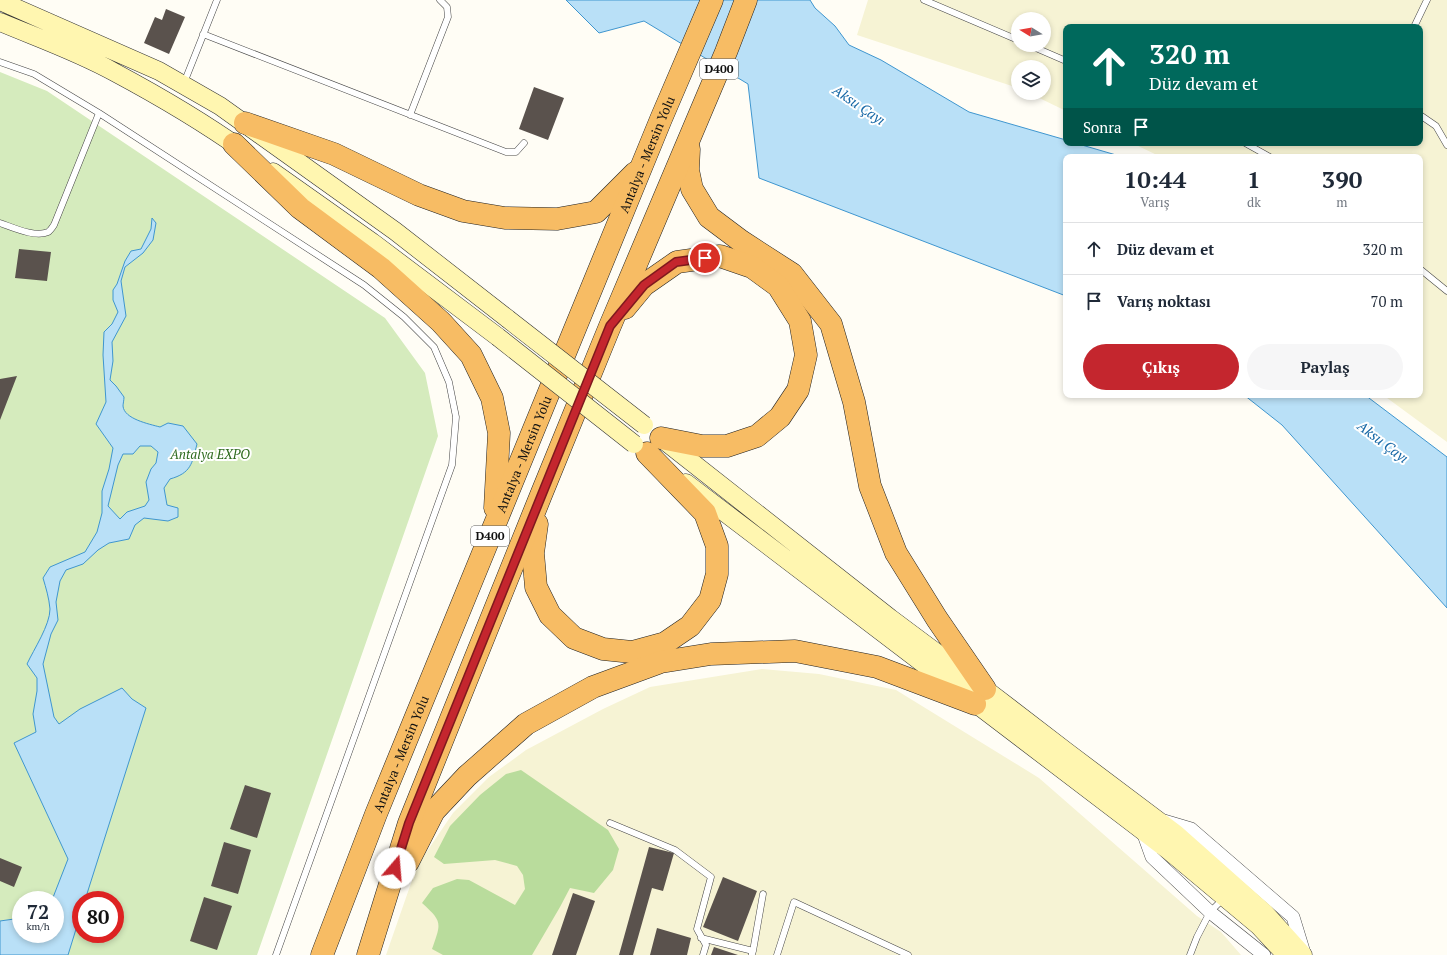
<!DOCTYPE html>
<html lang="tr">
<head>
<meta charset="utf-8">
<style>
	body { margin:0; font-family:"PT Serif",serif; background:#f6f6f7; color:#1f2937; height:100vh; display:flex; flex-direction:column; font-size:15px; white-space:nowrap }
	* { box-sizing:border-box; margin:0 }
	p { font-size:13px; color:#747a83 }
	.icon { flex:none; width:22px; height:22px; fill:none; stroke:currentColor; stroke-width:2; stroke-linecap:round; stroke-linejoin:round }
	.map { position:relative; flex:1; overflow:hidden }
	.side { position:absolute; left:1063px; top:154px; width:360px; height:244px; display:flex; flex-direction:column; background:#fff; border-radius:8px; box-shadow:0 2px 6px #0003 }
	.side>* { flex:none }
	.hud { position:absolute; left:1063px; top:24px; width:360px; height:122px; border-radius:8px; box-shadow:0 2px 6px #0003; background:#00695c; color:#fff; overflow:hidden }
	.needle { width:26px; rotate:281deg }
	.controls { position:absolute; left:1011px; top:12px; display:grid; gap:8px }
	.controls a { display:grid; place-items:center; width:40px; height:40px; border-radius:50%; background:#fff; box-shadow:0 2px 6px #0003; font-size:20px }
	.speed { position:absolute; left:12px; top:891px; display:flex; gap:8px; font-size:20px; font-weight:700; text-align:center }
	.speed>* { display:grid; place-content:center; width:52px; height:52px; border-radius:50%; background:#fff; box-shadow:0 2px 6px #0003; line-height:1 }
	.speed small { font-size:10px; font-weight:400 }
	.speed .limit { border:6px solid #d22; background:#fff; color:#111 }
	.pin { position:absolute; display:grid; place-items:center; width:34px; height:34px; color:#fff; margin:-17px; border:2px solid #fff; border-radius:50%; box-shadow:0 1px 4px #0007 }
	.me { position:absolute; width:44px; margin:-22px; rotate:18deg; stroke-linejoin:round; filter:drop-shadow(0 0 3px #0008) }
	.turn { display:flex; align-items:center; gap:14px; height:84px; padding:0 20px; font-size:18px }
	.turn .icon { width:52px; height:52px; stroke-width:2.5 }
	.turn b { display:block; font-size:28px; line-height:34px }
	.then { display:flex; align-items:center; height:38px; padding:0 20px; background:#0003; gap:8px; font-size:15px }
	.eta { display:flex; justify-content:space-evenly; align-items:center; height:68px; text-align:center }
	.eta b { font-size:24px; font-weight:600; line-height:28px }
	.primary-button { display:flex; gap:8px; margin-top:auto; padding:8px 20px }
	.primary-button a { flex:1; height:46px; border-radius:24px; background:#c4262e; color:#fff; font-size:16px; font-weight:600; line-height:46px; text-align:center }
	.primary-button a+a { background:#f6f6f7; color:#1f2937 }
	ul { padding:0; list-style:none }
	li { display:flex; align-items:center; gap:12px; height:52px; padding:0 20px; border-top:1px solid #e0e1e3 }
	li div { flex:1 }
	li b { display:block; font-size:15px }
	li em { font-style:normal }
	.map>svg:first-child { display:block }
</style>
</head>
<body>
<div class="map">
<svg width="1447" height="955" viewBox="0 0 1447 955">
	<rect width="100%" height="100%" fill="#fffdf5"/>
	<!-- farmland -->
	<path fill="#f6f3d4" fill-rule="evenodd" d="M868 0H1447V442L1383 395H1420V157H1161L1132 143H1420V27H1066V111L1029 93H1044V67H1018V88L857 35ZM1018 19H1044V45H1018Z
		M762 669 819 674 896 690 1039 778 1197 916 1221 932 1241 955H386L417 866 453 813 489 777 526 750 603 709 650 687Z"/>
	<!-- green -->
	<path fill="#d5ebbd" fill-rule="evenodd" d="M0 72 47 91 385 318 425 373 438 436 257 955H0ZM21 900H55V934H21ZM81 900H115V934H81Z"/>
	<!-- forest -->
	<path fill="#b9dc9c" d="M521 770 608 830 619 849 613 870 594 893 570 888 560 907 532 955H443L432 949C441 923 443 922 422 903L433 888 457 879 469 880 515 905 525 889 523 875 517 866 495 860 444 864 434 857 450 826 480 795 506 774Z"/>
	<!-- water -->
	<path fill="#b9e0f7" stroke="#3f96cf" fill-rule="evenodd" d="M566 0H810L815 8 835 26 849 45 881 60 969 112 1066 140V143H1075L1123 157H1066V296L759 178 748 84 644 21 599 33Z
		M152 218 156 223 153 240 143 253 125 267 121 281 126 316 112 342 113 361 110 380 116 386 124 397C124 400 123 404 123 406 124 419 149 424 160 427L168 423 183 426 197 444C192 464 191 473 170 479L164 488 167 505 178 508V517L168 521 144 518 135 525 129 539 109 543 98 550 83 564 66 570 60 581 56 602 58 620 51 634 43 664 54 717 59 724 80 709 122 688 132 699 146 708 85 900H81V913L68 955H0V921L21 918V934H55V900H52L68 859 14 743 36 732 33 714 37 691V678L27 664C34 649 50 625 50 609 49 598 46 588 43 578L50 567 85 552 97 532 102 513V491L109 469 113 448 96 424 106 402 103 355 104 332 112 324 118 312 113 300V290L117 284 125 261 131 251 141 249 151 229ZM140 446H151L158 452 156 463 151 469 146 482 149 500 145 506 127 512 120 519 108 506 118 465 123 454H133Z
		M1244 395H1365L1447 457V608L1282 425Z"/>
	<!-- building -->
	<path fill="#5a524d" d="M166 9 185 17 169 54 144 43 155 17 162 20Z
		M534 87 564 98 548 140 519 129Z
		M19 249 51 252 47 281 15 278Z
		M17 376 0 420V379Z
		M245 785 271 793 257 838 230 829Z
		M224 842 251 850 238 894 211 886Z
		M649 847 674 853 663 891 652 888 633 955H619Z
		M0 858 22 867 14 887 0 881Z
		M723 877 757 891 738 941 703 927Z
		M573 893 595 901 576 955H552Z
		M204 897 232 906 217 950 190 941Z
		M657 928 691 938 687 955H650Z
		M714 947 738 955H711Z"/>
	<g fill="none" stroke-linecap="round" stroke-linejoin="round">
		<defs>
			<path id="service" d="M924 0 1018 40
				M1414 27 1427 0
				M203 34 506 152H516L524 143
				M1029 45 1066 61
				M0 62 34 74 99 113 364 285 404 317 434 347 449 382 456 417 452 465 276 955
				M184 83 217 0
				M410 115 448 17 447 7 440 0
				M1420 115 1436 126 1447 145
				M1245 143 1270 157
				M0 223C12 227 35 238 48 232 50 231 52 228 54 225L99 113
				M1420 269 1447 291
				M610 823 675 850 711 877 697 929 706 945 703 955
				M701 938 753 951 752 954
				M753 951 763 894
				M777 955 794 902 908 955
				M1190 955 1197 937 1210 912 1223 899"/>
			<path id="minor" d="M1164 821 1191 829 1293 917 1304 953
				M1143 832 1152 857 1210 912 1264 955"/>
			<path id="secondary" d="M0 1 159 71 220 106 395 231 508 319
				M0 22C38 38 78 52 114 72 159 96 203 122 244 151
				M273 172 372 242 498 337
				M661 438 890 618 985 689 1067 752 1176 834 1265 913 1303 955
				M686 483 1168 850 1259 926 1286 955"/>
			<g id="trunk">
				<path d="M245 123 334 154 419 195 463 211 505 218 557 219 596 212 635 173"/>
				<path d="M234 144 300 208 381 268 441 322 471 355 492 398 499 433 495 508"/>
				<path d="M689 149 688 170 692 189 709 217 741 241 792 274 831 324 854 402 870 486 896 553 937 619 985 689"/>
				<path d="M625 308 644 285 677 262 720 256 752 267 778 286 800 321 806 355 798 390 780 417 757 436 727 446H702L661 438"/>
				<path d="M537 524 533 553 536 587 550 615 574 638 603 649 632 652 665 643 690 626 710 600 717 574V546L705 513 647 453"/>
				<path d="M408 862 434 811 467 776 526 724 593 687 661 662 711 654 795 651 877 667 975 704"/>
				<path id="s1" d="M322 955 376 814 661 119 712 0"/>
				<path d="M368 955 409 823 541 495 610 326 726 52 746 0"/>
			</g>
		</defs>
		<!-- service casing -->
		<use href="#service" stroke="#444" stroke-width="7"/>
		<!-- minor casing -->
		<use href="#minor" stroke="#444" stroke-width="14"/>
		<!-- secondary casing -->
		<use href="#secondary" stroke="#333" stroke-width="19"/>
		<!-- trunk casing -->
		<use href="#trunk" stroke="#222" stroke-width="23"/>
		<!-- service -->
		<use href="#service" stroke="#fff" stroke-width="6"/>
		<!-- minor -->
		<use href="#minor" stroke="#fff" stroke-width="13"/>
		<!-- secondary -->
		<use href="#secondary" stroke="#fff6b0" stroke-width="18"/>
		<!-- trunk -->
		<use href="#trunk" stroke="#f7bc64" stroke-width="22"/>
		<defs>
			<path id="secondary-bridge" d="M508 319 644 425
				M498 337 634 444"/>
		</defs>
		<!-- secondary-bridge casing -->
		<use href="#secondary-bridge" stroke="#333" stroke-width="19" stroke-linecap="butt"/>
		<!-- secondary-bridge -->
		<use href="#secondary-bridge" stroke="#fff6b0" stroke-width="18"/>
	</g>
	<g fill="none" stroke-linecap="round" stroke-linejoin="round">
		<defs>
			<path id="route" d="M395 868 409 823 610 326 644 285 676 262 705 258"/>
		</defs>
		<!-- route casing -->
		<use href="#route" stroke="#7f191e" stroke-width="10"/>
		<!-- route -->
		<use href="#route" stroke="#c4262e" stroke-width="7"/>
	</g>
	<g text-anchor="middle" stroke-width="4" stroke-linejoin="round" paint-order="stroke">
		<!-- shield labels -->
		<g fill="#fff" stroke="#585858" stroke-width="1">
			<rect x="700" y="59" width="38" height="20" rx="3"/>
			<rect x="471" y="526" width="38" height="20" rx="3"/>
		</g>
		<g font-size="12" font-weight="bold" fill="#111">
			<text x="719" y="73">D400</text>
			<text x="490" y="540">D400</text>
		</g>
		<!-- street labels -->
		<g font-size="13" fill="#111" stroke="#fff">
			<text dy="5" stroke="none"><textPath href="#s1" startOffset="864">Antalya - Mersin Yolu</textPath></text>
			<text dy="5" stroke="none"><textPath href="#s1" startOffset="540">Antalya - Mersin Yolu</textPath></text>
			<text dy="5" stroke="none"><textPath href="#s1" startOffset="216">Antalya - Mersin Yolu</textPath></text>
		</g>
		<!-- park labels -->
		<g font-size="13" font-style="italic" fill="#2f6b1f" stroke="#fff">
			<text x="210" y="459">Antalya EXPO</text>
		</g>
		<!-- water labels -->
		<g font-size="14" font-style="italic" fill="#1768a6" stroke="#fff">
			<text transform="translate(859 105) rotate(34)" y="5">Aksu Çayı</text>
			<text transform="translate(1383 442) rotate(37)" y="5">Aksu Çayı</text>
		</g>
	</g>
</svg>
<div class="controls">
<a><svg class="needle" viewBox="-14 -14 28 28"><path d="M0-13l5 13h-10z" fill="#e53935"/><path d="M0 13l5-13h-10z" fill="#747a83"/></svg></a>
<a><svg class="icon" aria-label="layers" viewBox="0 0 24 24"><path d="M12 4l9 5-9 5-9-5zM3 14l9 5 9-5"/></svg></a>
</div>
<div class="speed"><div>72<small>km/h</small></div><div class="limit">80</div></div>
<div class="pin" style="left:705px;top:258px;background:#d93025"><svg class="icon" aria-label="arrive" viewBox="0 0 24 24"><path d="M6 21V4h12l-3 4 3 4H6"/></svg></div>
<svg class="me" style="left:395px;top:868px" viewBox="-20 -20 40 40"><circle r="19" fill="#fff"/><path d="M0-13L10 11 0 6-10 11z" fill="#c4262e"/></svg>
<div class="hud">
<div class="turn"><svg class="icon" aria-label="ahead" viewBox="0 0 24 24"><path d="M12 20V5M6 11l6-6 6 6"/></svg><div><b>320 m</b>Düz devam et</div></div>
<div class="then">Sonra<svg class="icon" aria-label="arrive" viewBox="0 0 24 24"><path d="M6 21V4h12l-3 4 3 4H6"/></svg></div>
</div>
<section class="side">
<div class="eta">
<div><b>10:44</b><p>Varış</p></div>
<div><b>1</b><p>dk</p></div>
<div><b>390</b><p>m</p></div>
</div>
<ul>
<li><svg class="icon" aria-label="ahead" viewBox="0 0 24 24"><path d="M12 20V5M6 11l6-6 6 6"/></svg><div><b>Düz devam et</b></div><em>320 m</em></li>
<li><svg class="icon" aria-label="arrive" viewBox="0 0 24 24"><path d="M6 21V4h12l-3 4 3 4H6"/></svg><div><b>Varış noktası</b></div><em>70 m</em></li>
</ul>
<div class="primary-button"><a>Çıkış</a><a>Paylaş</a></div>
</section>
</div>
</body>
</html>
